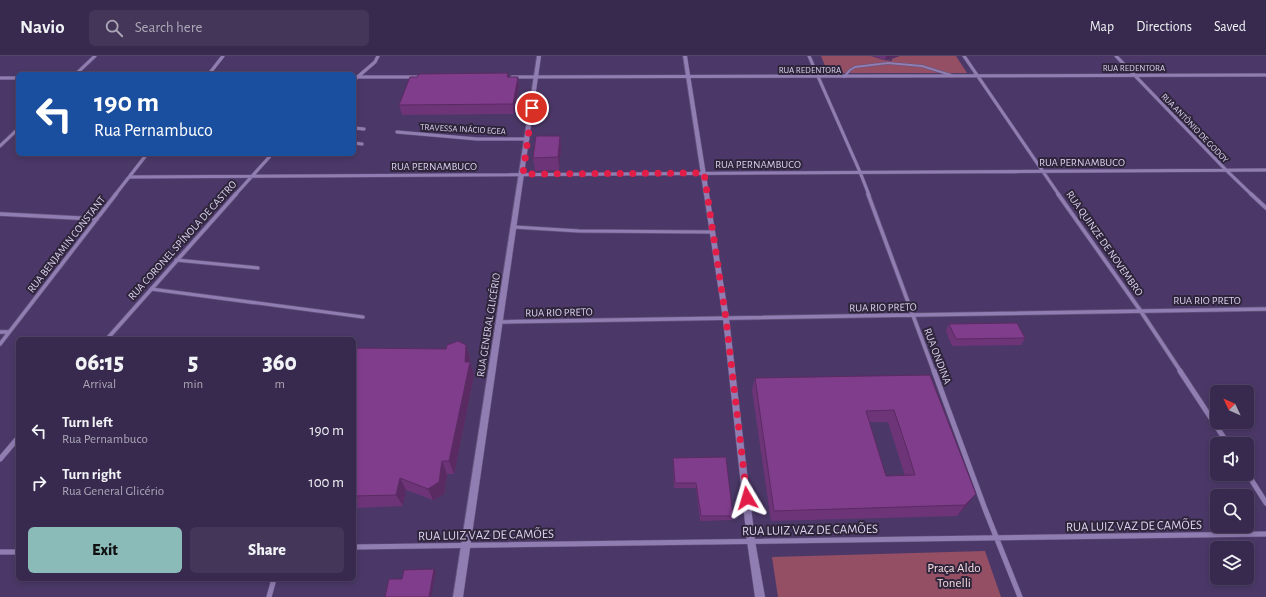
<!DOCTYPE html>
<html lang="en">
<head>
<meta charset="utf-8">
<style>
	body { margin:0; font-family:"Alegreya Sans",sans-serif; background:#433658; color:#f1f3f6; height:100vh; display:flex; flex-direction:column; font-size:15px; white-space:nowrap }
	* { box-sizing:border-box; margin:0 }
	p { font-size:13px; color:#aba7b6 }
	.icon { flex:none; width:22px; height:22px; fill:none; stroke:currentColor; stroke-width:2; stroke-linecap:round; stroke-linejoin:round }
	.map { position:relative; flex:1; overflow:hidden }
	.side { position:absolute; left:16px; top:281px; width:340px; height:244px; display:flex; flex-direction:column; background:#382a4e; border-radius:6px; box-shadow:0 2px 6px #0003,0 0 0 1px #524666 }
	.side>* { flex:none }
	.top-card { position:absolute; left:16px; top:16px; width:340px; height:84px; border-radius:6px; box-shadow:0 2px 6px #0003,0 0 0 1px #524666; background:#1a4fa0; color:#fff; overflow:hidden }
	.needle { width:26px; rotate:314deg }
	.buttons { position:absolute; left:1210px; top:329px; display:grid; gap:8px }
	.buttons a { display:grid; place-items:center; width:44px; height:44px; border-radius:6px; background:#382a4e; box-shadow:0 2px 6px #0003,0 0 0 1px #524666; font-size:20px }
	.pin { position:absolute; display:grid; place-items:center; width:34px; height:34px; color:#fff; margin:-17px; border:2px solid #fff; border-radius:50%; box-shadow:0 1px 4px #0007 }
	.me { position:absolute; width:44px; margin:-22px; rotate:353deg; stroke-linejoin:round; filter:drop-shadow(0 0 3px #0008) }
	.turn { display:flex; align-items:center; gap:14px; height:84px; padding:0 12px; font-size:18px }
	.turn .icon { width:52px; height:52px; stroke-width:2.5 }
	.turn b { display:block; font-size:28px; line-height:34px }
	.eta { display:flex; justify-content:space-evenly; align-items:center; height:68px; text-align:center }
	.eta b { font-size:24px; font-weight:800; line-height:28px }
	.button { display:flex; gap:8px; margin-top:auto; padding:8px 12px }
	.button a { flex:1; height:46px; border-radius:6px; background:#8bbbb9; color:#111; font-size:16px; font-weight:800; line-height:46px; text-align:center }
	.button a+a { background:#433658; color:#f1f3f6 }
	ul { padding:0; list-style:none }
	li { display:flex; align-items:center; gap:12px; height:52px; padding:0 12px }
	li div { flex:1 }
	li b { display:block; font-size:15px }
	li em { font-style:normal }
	header { display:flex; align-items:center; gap:24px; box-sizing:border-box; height:56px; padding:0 20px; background:#382a4e; border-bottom:1px solid #524666 }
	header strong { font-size:19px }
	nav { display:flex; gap:22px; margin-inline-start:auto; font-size:14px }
	.search { width:280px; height:36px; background:#433658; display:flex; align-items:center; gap:10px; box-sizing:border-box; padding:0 14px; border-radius:6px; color:#aba7b6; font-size:15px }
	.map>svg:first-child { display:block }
</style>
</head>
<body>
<header>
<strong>Navio</strong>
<div class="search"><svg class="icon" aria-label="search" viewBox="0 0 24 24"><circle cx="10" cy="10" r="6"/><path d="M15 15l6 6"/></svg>Search here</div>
<nav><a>Map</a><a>Directions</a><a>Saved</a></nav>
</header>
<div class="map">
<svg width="1266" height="541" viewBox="0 0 1266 541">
	<rect width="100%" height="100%" fill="#4b3868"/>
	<!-- green -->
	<path fill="#944f64" d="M821 0H871L883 4 892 5V3L900 0H956L967 17H828Z
		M985 495 1001 541H778L772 501Z"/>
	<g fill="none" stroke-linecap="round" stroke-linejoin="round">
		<defs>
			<path id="service-far1" d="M844 21 850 14 855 11 888 7 922 10 954 20"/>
			<path id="service" d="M514 171 579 175 712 176
				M176 204 258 212
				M151 233 363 261"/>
			<path id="minor-far2" d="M809 0 860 116 869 139
				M964 0 1059 139
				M1116 0 1226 114 1252 139
				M76 18 95 0
				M209 18 223 0
				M354 21H422
				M512 21 1266 19
				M0 22H18
				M354 24 375 6 378 0
				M354 72 364 73
				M397 76 477 83H528
				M354 87 362 88
				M0 90 18 73
				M129 121 1266 114
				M115 139 147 98
				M235 139 272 98"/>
			<path id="minor-far1" d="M868 138 934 316
				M1058 138 1140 254 1181 316
				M1251 138 1266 152
				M0 158 97 163
				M499 266 1266 253
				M0 276H9
				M107 283 236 138
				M0 288 116 138"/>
			<path id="minor" d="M934 315 985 453 1020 541
				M1180 315 1228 388
				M0 403 18 382
				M1247 417 1266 447
				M354 491 1266 478
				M0 496H18
				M269 541 274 523"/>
			<path id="tertiary" d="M537 0H541L463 541H453Z
				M683 0H687L729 263 755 485 765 541H755L747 485 723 263Z"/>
		</defs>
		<!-- service-far1 casing -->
		<use href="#service-far1" stroke="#64537c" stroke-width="3"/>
		<!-- service casing -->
		<use href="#service" stroke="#64537c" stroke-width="4.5"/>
		<!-- minor-far2 casing -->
		<use href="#minor-far2" stroke="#64537c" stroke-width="4"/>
		<!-- minor-far1 casing -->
		<use href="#minor-far1" stroke="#64537c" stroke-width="5"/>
		<!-- minor casing -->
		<use href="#minor" stroke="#64537c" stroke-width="6"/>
		<!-- tertiary casing -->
		<use href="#tertiary" stroke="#64537c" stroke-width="1"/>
		<!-- service-far1 -->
		<use href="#service-far1" stroke="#907db2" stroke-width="2"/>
		<!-- service -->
		<use href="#service" stroke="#907db2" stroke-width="3"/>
		<!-- minor-far2 -->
		<use href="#minor-far2" stroke="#907db2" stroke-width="3"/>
		<!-- minor-far1 -->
		<use href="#minor-far1" stroke="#907db2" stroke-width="3.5"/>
		<!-- minor -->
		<use href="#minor" stroke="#907db2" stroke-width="5"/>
		<!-- tertiary -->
		<use href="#tertiary" fill="#907db2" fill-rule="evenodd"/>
	</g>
	<!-- wall -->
	<path fill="#6e3478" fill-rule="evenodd" d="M873 0H898L885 4Z
		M508 17V21H518L519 31 514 58 402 59 399 49Z
		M560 80 561 93 559 114 535 115 533 102Z
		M949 268 1025 282 1021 289 952 290 946 275Z
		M466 289 470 302 469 306H470L474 319 454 418H447L444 438 433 444 406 434 403 450 354 452V292L446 293Z
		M930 319 968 448 957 460 771 465 752 334 755 322ZM869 366H888L905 420H886Z
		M673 402 733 460 732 464 700 465 696 432H674L673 407Z"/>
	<!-- shaded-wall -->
	<path fill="#5a2b62" d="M886 0H898L885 4Z
		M518 21 519 31 514 58 513 48Z
		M560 80 561 93 559 114 558 101Z
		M466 289 470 302 469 311 470 306 474 319 454 418 449 405 465 306Z
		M442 405 447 418 444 438 433 444 428 433Z
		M400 422 406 434 403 450 396 439Z
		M976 438 968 448 957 460 965 449Z
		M434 513 436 516 431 541H429Z"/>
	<!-- building -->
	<path fill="#803d8c" stroke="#5a2b62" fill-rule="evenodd" d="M508 17 507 21H518L513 48 399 49 410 21H417L419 18Z
		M536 80H560L558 101 533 102Z
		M1017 267 1025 282 956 283 949 268Z
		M458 285 466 289 465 306H470L449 405H442L439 426 428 433 400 422 396 439 354 440V292L446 293 447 289Z
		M930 319 976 438 965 449 774 455 755 322ZM894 354 906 390 915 419 886 420 866 355Z
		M726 401 733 460H701L696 427H675L673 402Z
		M434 513 429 541H385L389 523H402L404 514Z"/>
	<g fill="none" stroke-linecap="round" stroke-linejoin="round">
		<!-- route -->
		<path stroke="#e11d48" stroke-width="7" stroke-dasharray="0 12.6" d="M532 52 523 118 704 117 726 263 747 442"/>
	</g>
	<g text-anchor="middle" stroke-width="4" stroke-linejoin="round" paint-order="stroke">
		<!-- far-street labels -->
		<g font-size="9" fill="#dad0ed" stroke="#2e253b">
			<text x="1134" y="15">RUA REDENTORA</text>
			<text x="810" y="17">RUA REDENTORA</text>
			<text transform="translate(1195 72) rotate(46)" y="3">RUA ANTÔNIO DE GODOY</text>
			<text transform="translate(463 73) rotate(3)" y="3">TRAVESSA INÁCIO EGEA</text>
		</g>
		<!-- street labels -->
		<g font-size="11" fill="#dad0ed" stroke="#2e253b">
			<text x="1082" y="110">RUA PERNAMBUCO</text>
			<text x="758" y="112">RUA PERNAMBUCO</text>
			<text x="434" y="114">RUA PERNAMBUCO</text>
			<text transform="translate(182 184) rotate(-48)" y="4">RUA CORONEL SPÍNOLA DE CASTRO</text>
			<text transform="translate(1105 187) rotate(55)" y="4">RUA QUINZE DE NOVEMBRO</text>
			<text transform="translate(66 188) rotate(-52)" y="4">RUA BENJAMIN CONSTANT</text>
			<text x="1207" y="248">RUA RIO PRETO</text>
			<text transform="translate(883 251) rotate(-1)" y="4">RUA RIO PRETO</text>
			<text transform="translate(559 256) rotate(-1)" y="4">RUA RIO PRETO</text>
			<text transform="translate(488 269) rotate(-81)" y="4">RUA GENERAL GLICÉRIO</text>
			<text transform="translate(938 300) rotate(69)" y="4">RUA ONDINA</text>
		</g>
		<!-- near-street labels -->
		<g font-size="13" fill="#dad0ed" stroke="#2e253b">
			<text transform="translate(1134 469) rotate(-1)" y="5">RUA LUIZ VAZ DE CAMÕES</text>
			<text transform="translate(810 473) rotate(-1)" y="5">RUA LUIZ VAZ DE CAMÕES</text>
			<text transform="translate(486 478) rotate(-1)" y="5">RUA LUIZ VAZ DE CAMÕES</text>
		</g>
		<!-- near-park labels -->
		<g font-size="13" fill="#f7d9e0" stroke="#2e253b">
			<text x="954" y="516">Praça Aldo<tspan x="954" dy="15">Tonelli</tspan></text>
		</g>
	</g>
</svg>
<div class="buttons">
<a><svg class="needle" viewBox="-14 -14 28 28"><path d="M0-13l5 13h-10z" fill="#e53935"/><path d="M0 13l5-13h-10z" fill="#aba7b6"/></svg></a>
<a><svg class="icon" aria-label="sound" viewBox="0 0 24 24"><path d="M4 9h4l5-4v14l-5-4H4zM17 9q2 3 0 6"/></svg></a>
<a><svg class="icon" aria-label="search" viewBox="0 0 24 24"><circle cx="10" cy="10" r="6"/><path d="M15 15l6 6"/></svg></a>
<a><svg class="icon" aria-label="layers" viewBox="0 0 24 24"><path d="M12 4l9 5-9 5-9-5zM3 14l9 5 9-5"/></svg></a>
</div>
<div class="pin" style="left:532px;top:52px;background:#d93025"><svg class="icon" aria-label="arrive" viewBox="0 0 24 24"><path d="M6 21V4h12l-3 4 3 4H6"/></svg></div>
<svg class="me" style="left:747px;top:442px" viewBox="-20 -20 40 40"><path d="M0-17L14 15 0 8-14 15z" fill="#e11d48" stroke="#fff" stroke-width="4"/></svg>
<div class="top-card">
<div class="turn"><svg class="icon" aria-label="left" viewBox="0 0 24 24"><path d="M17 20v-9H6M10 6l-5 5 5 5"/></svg><div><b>190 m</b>Rua Pernambuco</div></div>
</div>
<section class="side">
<div class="eta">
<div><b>06:15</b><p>Arrival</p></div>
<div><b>5</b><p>min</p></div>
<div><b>360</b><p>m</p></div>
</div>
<ul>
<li><svg class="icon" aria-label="left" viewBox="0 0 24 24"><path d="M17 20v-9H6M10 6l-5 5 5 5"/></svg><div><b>Turn left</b><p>Rua Pernambuco</p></div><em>190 m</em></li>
<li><svg class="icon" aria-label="right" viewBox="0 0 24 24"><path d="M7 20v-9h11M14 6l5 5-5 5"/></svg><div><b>Turn right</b><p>Rua General Glicério</p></div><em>100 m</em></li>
</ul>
<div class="button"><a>Exit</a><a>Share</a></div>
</section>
</div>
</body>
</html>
